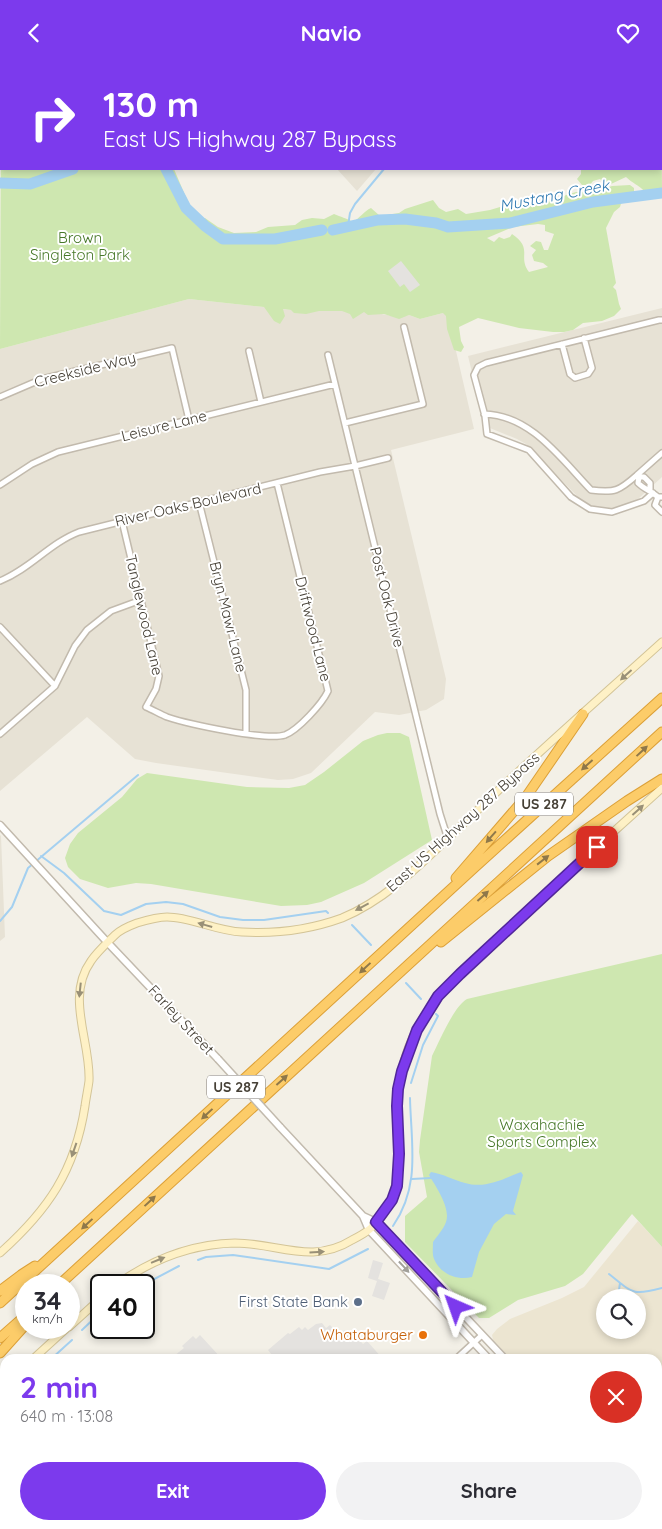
<!DOCTYPE html>
<html lang="en">
<head>
<meta charset="utf-8">
<style>
	body { margin:0; font-family:Quicksand,sans-serif; background:#f2f2f3; color:#2b2b33; height:100vh; display:flex; flex-direction:column; font-size:19px; white-space:nowrap }
	* { box-sizing:border-box; margin:0 }
	p { font-size:16px; color:#7c7c81 }
	.icon { flex:none; width:28px; height:28px; fill:none; stroke:currentColor; stroke-width:2; stroke-linecap:round; stroke-linejoin:round }
	.map { position:relative; flex:1; overflow:hidden }
	.side { position:absolute; left:0px; top:1289px; width:662px; height:176px; display:flex; flex-direction:column; background:#fff; border-radius:15px 15px 0 0; box-shadow:0 2px 8px #0003 }
	.side>* { flex:none }
	.banner { position:absolute; left:0px; top:0px; width:662px; height:105px; box-shadow:0 2px 8px #0003; background:#7c3aed; color:#fff; overflow:hidden }
	.buttons { position:absolute; left:596px; top:1224px; display:grid; gap:10px }
	.buttons a { display:grid; place-items:center; width:50px; height:50px; border-radius:50%; background:#fff; box-shadow:0 2px 8px #0003; font-size:25px }
	.speed { position:absolute; left:15px; top:1209px; display:flex; gap:10px; font-size:25px; font-weight:700; text-align:center }
	.speed>* { display:grid; place-content:center; width:65px; height:65px; border-radius:50%; background:#fff; box-shadow:0 2px 8px #0003; line-height:1 }
	.speed small { font-size:12px; font-weight:400 }
	.speed .limit { border:2px solid #111; border-radius:8px; background:#fff; color:#111 }
	.pin { position:absolute; display:grid; place-items:center; width:42px; height:42px; color:#fff; margin:-21px; border-radius:10px; box-shadow:0 2px 8px #0006 }
	.me { position:absolute; width:55px; margin:-28px; rotate:317deg; stroke-linejoin:round; filter:drop-shadow(0 0 4px #0008) }
	.turn { display:flex; align-items:center; gap:18px; height:105px; padding:0 20px; font-size:22px }
	.turn .icon { width:65px; height:65px; stroke-width:2.5 }
	.turn b { display:block; font-size:35px; line-height:42px }
	.round { display:grid; place-items:center; flex:none; width:52px; height:52px; border-radius:26px; background:#f2f2f3 }
	.headline { display:flex; align-items:center; justify-content:space-between; height:85px; padding:0 20px }
	h1 { font-size:30px; font-weight:800; line-height:38px; color:#7c3aed }
	.button { display:flex; gap:10px; margin-top:auto; padding:10px 20px }
	.button a { flex:1; height:58px; border-radius:30px; background:#7c3aed; color:#fff; font-size:20px; font-weight:800; line-height:58px; text-align:center }
	.button a+a { background:#f2f2f3; color:#2b2b33 }
	header { display:flex; justify-content:space-between; align-items:center; height:65px; padding:0 20px; background:#7c3aed; color:#fff; font-size:22px; font-weight:800 }
	.map>svg:first-child { display:block }
</style>
</head>
<body>
<header><svg class="icon" aria-label="back" viewBox="0 0 24 24"><path d="M15 5l-7 7 7 7"/></svg>Navio<svg class="icon" aria-label="heart" viewBox="0 0 24 24"><path d="M12 20l-8-8c-3-5 5-10 8-4 3-6 11-1 8 4z"/></svg></header>
<div class="map">
<svg width="662" height="1464" viewBox="0 0 662 1464">
	<rect width="100%" height="100%" fill="#f3f0e7"/>
	<!-- residential -->
	<path fill="#e7e2d5" d="M241 0H463L462 1Z
		M337 104H376L357 126Z
		M189 234 300 246H365L398 252 409 250 420 254 447 247 474 364 391 385 446 614 444 634 426 645 399 650 375 647 311 708 293 714 278 715 156 698 135 694 87 652 0 726V284Z
		M662 243V412L638 434 623 441 613 443H600L583 437 526 379 517 374 485 361 468 291Z
		M0 770 1 771 5 872 0 876Z
		M25 1460H299L303 1464H21Z
		M316 1460H633L636 1464H312Z"/>
	<!-- education -->
	<path fill="#ece5d1" fill-rule="evenodd" d="M638 1156 662 1182V1457L658 1452V1294H511L493 1275 492 1270 497 1264 510 1254 562 1233 584 1222ZM605 1232H638V1265H605Z"/>
	<!-- green -->
	<path fill="#cee7b0" fill-rule="evenodd" d="M661 19 662 124 645 127C639 120 632 118 626 112L611 119 604 118 600 114 593 116 589 121 582 120 577 114 581 109V104L604 105 608 104H661Z
		M1 35V104H174L198 161 224 178H227V176C216 172 206 166 198 157L201 153H205L218 162 234 168 256 167 268 162 295 160 302 155 312 153 324 154 334 149C341 152 346 153 353 157 360 153 364 146 371 143L380 151 399 148 405 144 433 135 439 143 446 147 458 144 466 149 490 145 510 139 535 138 558 135 566 130 576 127H596L612 121 630 120 634 123V127L632 130 623 132 620 142 614 147 606 163 616 218 613 222 616 225 619 239 621 244 614 251 602 256 583 258 573 265 564 267H553L519 263 478 253 459 262 461 276 464 282 461 287 454 285 447 264 446 251 443 248 420 254 409 250 399 254 384 249 368 250 364 247 353 254 350 249 342 246H319L306 249 294 248 291 245 283 244 285 251 280 259 274 256 264 242 189 234 0 284ZM538 159 545 160V166L554 169 548 185H544L541 177 536 176 530 181 536 185 532 190 534 196 543 198 548 202 529 207C517 191 534 184 512 169L510 172 504 174 499 172 494 177 487 173 513 162Z
		M387 668H400L409 672 432 775 364 818 321 837 307 840 281 841 151 819 136 818 108 823 80 814 68 802 65 793 70 779 78 768 122 732 137 714 147 708 247 722 289 723 305 720 324 707 363 676 378 670Z
		M662 889V1182L632 1149 583 1209 565 1221 518 1235 489 1253H479L405 1177V1151L427 1132 419 1087 420 1075 432 991C439 977 454 941 467 934Z"/>
	<!-- parking -->
	<path fill="#e4e2df" d="M401 196 420 220 410 227 404 219 400 222 388 206Z
		M373 1195 383 1198 378 1214 390 1218 384 1235 372 1231 377 1216 368 1213Z
		M322 1258 326 1263 330 1260 339 1269 345 1265 352 1267 363 1279 367 1276 383 1294H275L268 1285 288 1268 290 1269 299 1262 302 1265 305 1262 308 1265 316 1259Z
		M200 1270 222 1294H177L174 1291 184 1283 182 1281 193 1271 196 1274Z"/>
	<!-- water -->
	<path fill="#a4d0f0" d="M431 1107C444 1109 453 1115 465 1118 485 1124 503 1114 521 1107L523 1110 513 1146 516 1150 506 1149 494 1159 479 1187 472 1212C458 1216 440 1209 434 1194 432 1189 433 1182 433 1177 437 1171 443 1165 446 1157 451 1143 436 1122 429 1110Z"/>
	<g fill="none" stroke-linecap="round" stroke-linejoin="round">
		<!-- stream -->
		<path stroke="#a4d0f0" stroke-width="2" d="M468 1 469 0
			M348 161 350 148 355 139 384 104
			M41 791 64 808 104 846 121 850 146 839 166 837 183 839 220 852 243 855H264L326 846 328 848
			M0 856 12 842 28 803 138 710
			M352 860 371 880
			M406 918 421 934
			M411 1018 423 980 438 951 436 949
			M412 1114 431 1113
			M393 1161C421 1120 411 1079 410 1033
			M198 1195 206 1192 233 1190 329 1204 368 1184
			M609 1209C633 1228 632 1231 662 1223
			M143 1220 179 1201
			M618 1232 620 1218
			M82 1265 101 1247
			M51 1294 72 1275
			M0 1340 5 1336"/>
		<!-- river -->
		<path stroke="#a4d0f0" stroke-width="11" d="M166 104 186 143 205 161 223 174H275L322 165
			M0 118 30 119 73 104
			M333 165 378 155 405 154 436 158 448 162 510 158 593 137 662 128"/>
		<defs>
			<path id="minor" d="M293 0 294 1
				M393 0 394 1
				M562 279 570 309 575 313 588 309 592 303 584 273
				M249 286 261 337
				M328 290 440 749 448 774
				M0 332 42 314 172 283 189 355
				M484 349C531 350 561 394 591 425 615 428 619 426 637 410
				M345 358 423 339 404 262
				M662 388 637 410 639 412 638 418C644 424 651 426 658 432H662
				M639 412H644L650 418V425
				M0 420 32 399 58 387 335 319
				M653 428 644 436 612 447 590 444 571 432 529 385 487 369 485 351 474 310 478 302 486 298 659 255H662
				M658 432 655 440 662 447
				M199 437 246 625V668
				M122 456 159 611 156 624 146 642C153 645 160 649 167 652 188 659 266 676 285 670 298 665 322 639 328 626L277 418
				M0 516C30 504 50 478 79 467L320 407 355 401 388 393
				M0 562 55 621
				M0 669 55 621 75 581 87 565 111 546 141 535
				M456 1294 482 1270
				M121 1460 125 1464
				M84 1464 89 1460
				M212 1464 215 1460
				M312 1464 316 1460
				M433 1464 436 1460
				M607 1464 613 1460
				M622 1464 627 1460"/>
			<path id="tertiary" d="M0 760 108 878 218 994
				M280 1062 363 1151 369 1165 489 1294
				M363 1151 376 1157 505 1294
				M658 1457 662 1462
				M644 1460 648 1464"/>
			<path id="secondary" d="M0 1188C48 1145 75 1106 85 1041 86 1033 88 1024 89 1016 91 977 65 932 91 896 97 887 107 878 115 870 121 864 129 861 137 858 147 855 157 852 167 852 191 852 216 866 242 867 276 869 309 865 342 853 381 837 414 806 444 777 464 758 483 740 503 721 555 672 609 625 662 577
				M116 1220C151 1195 191 1179 235 1178 278 1178 312 1200 352 1175 358 1172 365 1168 370 1164 412 1125 394 1088 397 1040 398 1015 405 986 417 964 439 924 470 899 503 869 555 819 609 771 662 723
				M69 1262 101 1233
				M33 1294 68 1262
				M0 1323 5 1319"/>
			<path id="motorway" d="M456 813 526 732 583 649
				M441 877 548 791 627 736 662 714
				M59 1220 662 667
				M0 1226 21 1210 35 1201
				M0 1238 474 803 662 633
				M0 1273 26 1250
				M0 1288 26 1259"/>
		</defs>
		<!-- minor casing -->
		<use href="#minor" stroke="#c2baad" stroke-width="8"/>
		<!-- tertiary casing -->
		<use href="#tertiary" stroke="#c2baad" stroke-width="9"/>
		<!-- secondary casing -->
		<use href="#secondary" stroke="#d3c497" stroke-width="9"/>
		<!-- motorway casing -->
		<use href="#motorway" stroke="#dca038" stroke-width="11"/>
		<!-- minor -->
		<use href="#minor" stroke="#fff" stroke-width="5"/>
		<!-- tertiary -->
		<use href="#tertiary" stroke="#fff" stroke-width="6"/>
		<!-- secondary -->
		<use href="#secondary" stroke="#fef1c6" stroke-width="7"/>
		<!-- motorway -->
		<use href="#motorway" stroke="#fccc69" stroke-width="9"/>
		<defs>
			<path id="tertiary-bridge" d="M218 994 280 1062"/>
		</defs>
		<!-- tertiary-bridge casing -->
		<use href="#tertiary-bridge" stroke="#c2baad" stroke-width="9" stroke-linecap="butt"/>
		<!-- tertiary-bridge -->
		<use href="#tertiary-bridge" stroke="#fff" stroke-width="6"/>
	</g>
	<!-- one-way arrows -->
	<defs><path id="oneway-solid" d="M-6-.8H1V-3.2L6.5 0L1 3.2V.8H-6Z" transform="scale(1.25)"/></defs>
	<g fill="#999077">
		<use href="#oneway-solid" transform="translate(626 610) rotate(138)"/>
		<use href="#oneway-solid" transform="translate(638 745) rotate(-42)"/>
		<use href="#oneway-solid" transform="translate(362 842) rotate(152)"/>
		<use href="#oneway-solid" transform="translate(205 860) rotate(-164)"/>
		<use href="#oneway-solid" transform="translate(80 925) rotate(96)"/>
		<use href="#oneway-solid" transform="translate(74 1085) rotate(109)"/>
		<use href="#oneway-solid" transform="translate(317 1187) rotate(-4)"/>
		<use href="#oneway-solid" transform="translate(158 1195) rotate(-22)"/>
	</g>
	<g fill="#8f784a">
		<use href="#oneway-solid" transform="translate(642 686) rotate(-43)"/>
		<use href="#oneway-solid" transform="translate(587 700) rotate(138)"/>
		<use href="#oneway-solid" transform="translate(491 772) rotate(131)"/>
		<use href="#oneway-solid" transform="translate(543 795) rotate(-38)"/>
		<use href="#oneway-solid" transform="translate(483 831) rotate(-42)"/>
		<use href="#oneway-solid" transform="translate(365 903) rotate(137)"/>
		<use href="#oneway-solid" transform="translate(282 1015) rotate(-42)"/>
		<use href="#oneway-solid" transform="translate(207 1049) rotate(137)"/>
		<use href="#oneway-solid" transform="translate(150 1136) rotate(-43)"/>
		<use href="#oneway-solid" transform="translate(87 1159) rotate(137)"/>
	</g>
	<use fill="#a2a09a" href="#oneway-solid" transform="translate(404 1202) rotate(47)"/>
	<g fill="none" stroke-linecap="round" stroke-linejoin="round">
		<defs>
			<path id="route" d="M456 1242 376 1157 392 1135 397 1121 399 1089 397 1041 398 1024 402 1006 417 965 438 931 460 909 597 782"/>
		</defs>
		<!-- route casing -->
		<use href="#route" stroke="#51269a" stroke-width="12"/>
		<!-- route -->
		<use href="#route" stroke="#7c3aed" stroke-width="9"/>
	</g>
	<!-- markers -->
	<circle fill="#5c6f8a" stroke="#fff" stroke-width="2" cx="358" cy="1237" r="5"/>
	<circle fill="#e8710a" stroke="#fff" stroke-width="2" cx="423" cy="1270" r="5"/>
	<g text-anchor="middle" stroke-width="4" stroke-linejoin="round" paint-order="stroke">
		<!-- shield labels -->
		<g fill="#fff" stroke="#7e7972" stroke-width="1">
			<rect x="515" y="727.5" width="58" height="23" rx="4"/>
			<rect x="207" y="1010.5" width="58" height="23" rx="4"/>
		</g>
		<g font-size="14" font-weight="bold" fill="#464036">
			<text x="544" y="744">US 287</text>
			<text x="236" y="1027">US 287</text>
		</g>
		<!-- park labels -->
		<g font-size="15" fill="#477829" stroke="#fff">
			<text x="80" y="178">Brown<tspan x="80" dy="17">Singleton Park</tspan></text>
			<text x="542" y="1065">Waxahachie<tspan x="542" dy="17">Sports Complex</tspan></text>
		</g>
		<!-- street labels -->
		<g font-size="15" fill="#464036" stroke="#fff">
			<text transform="translate(85 305) rotate(-14)" y="5">Creekside Way</text>
			<text transform="translate(164 361) rotate(-14)" y="5">Leisure Lane</text>
			<text transform="translate(188 440) rotate(-13)" y="5">River Oaks Boulevard</text>
			<text transform="translate(387 532) rotate(76)" y="5">Post Oak Drive</text>
			<text transform="translate(144 550) rotate(77)" y="5">Tanglewood Lane</text>
			<text transform="translate(228 552) rotate(76)" y="5">Bryn Mawr Lane</text>
			<text transform="translate(313 564) rotate(76)" y="5">Driftwood Lane</text>
			<text transform="translate(463 757) rotate(-42)" y="5">East US Highway 287 Bypass</text>
			<text transform="translate(181 955) rotate(47)" y="5">Farley Street</text>
		</g>
		<!-- service labels -->
		<g font-size="15" fill="#4e5e75" stroke="#fff" text-anchor="end">
			<text x="348" y="1242">First State Bank</text>
		</g>
		<!-- food labels -->
		<g font-size="15" fill="#c56008" stroke="#fff" text-anchor="end">
			<text x="413" y="1275">Whataburger</text>
		</g>
		<!-- water labels -->
		<g font-size="16" font-style="italic" fill="#307ab2" stroke="#fff">
			<text transform="translate(554 130) rotate(-11)" y="6">Mustang Creek</text>
		</g>
	</g>
</svg>
<div class="buttons">
<a><svg class="icon" aria-label="search" viewBox="0 0 24 24"><circle cx="10" cy="10" r="6"/><path d="M15 15l6 6"/></svg></a>
</div>
<div class="speed"><div>34<small>km/h</small></div><div class="limit">40</div></div>
<div class="pin" style="left:597px;top:782px;background:#d93025"><svg class="icon" aria-label="arrive" viewBox="0 0 24 24"><path d="M6 21V4h12l-3 4 3 4H6"/></svg></div>
<svg class="me" style="left:456px;top:1242px" viewBox="-20 -20 40 40"><path d="M0-17L14 15 0 8-14 15z" fill="#7c3aed" stroke="#fff" stroke-width="4"/></svg>
<div class="banner">
<div class="turn"><svg class="icon" aria-label="right" viewBox="0 0 24 24"><path d="M7 20v-9h11M14 6l5 5-5 5"/></svg><div><b>130 m</b>East US Highway 287 Bypass</div></div>
</div>
<section class="side">
<div class="headline"><div><h1>2 min</h1><p>640 m · 13:08</p></div><a class="round" style="background:#d93025;color:#fff"><svg class="icon" aria-label="close" viewBox="0 0 24 24"><path d="M6 6l12 12M18 6L6 18"/></svg></a></div>
<div class="button"><a>Exit</a><a>Share</a></div>
</section>
</div>
</body>
</html>
